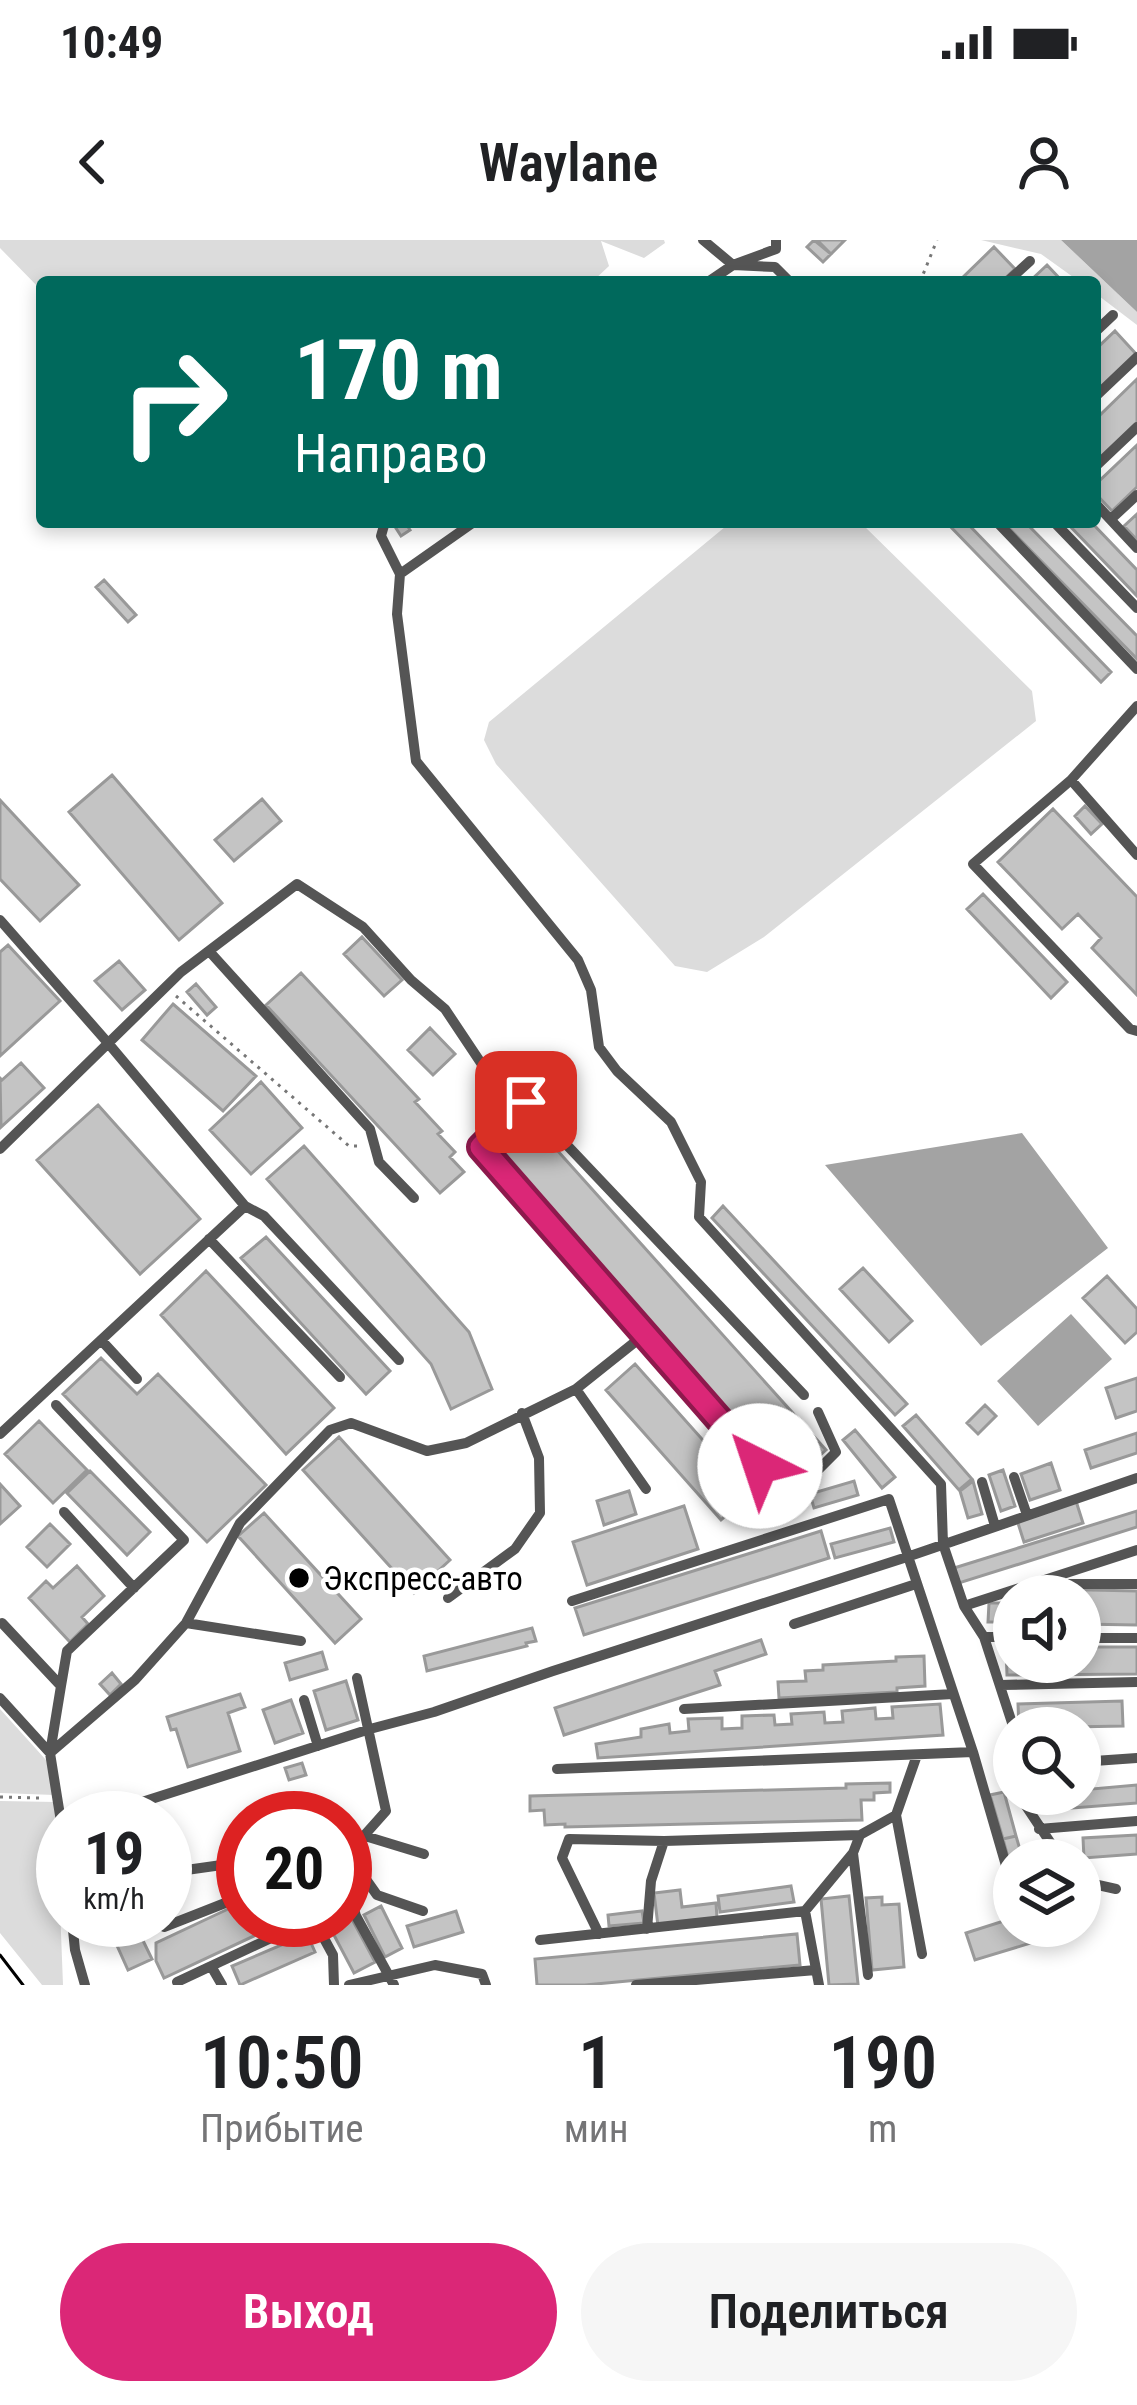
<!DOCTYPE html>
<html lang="ru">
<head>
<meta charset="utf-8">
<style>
	body { margin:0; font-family:"Roboto Condensed",sans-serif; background:#f6f6f6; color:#202124; height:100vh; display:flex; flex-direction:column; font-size:45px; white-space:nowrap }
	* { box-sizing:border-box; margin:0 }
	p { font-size:39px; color:#757577 }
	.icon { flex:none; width:66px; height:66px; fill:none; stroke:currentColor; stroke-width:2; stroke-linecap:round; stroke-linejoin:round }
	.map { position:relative; height:1745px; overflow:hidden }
	.sheet { display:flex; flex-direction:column; background:#fff; flex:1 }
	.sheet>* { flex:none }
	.banner { position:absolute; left:36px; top:36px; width:1065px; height:252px; border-radius:12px; box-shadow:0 6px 18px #0003; background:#00695c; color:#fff; overflow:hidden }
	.fabs { position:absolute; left:993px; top:1335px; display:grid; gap:24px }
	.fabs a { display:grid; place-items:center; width:108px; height:108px; border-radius:50%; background:#fff; box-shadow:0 6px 18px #0003; font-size:60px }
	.speed { position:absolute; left:36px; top:1551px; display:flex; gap:24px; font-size:60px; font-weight:700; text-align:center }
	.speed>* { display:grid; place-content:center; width:156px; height:156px; border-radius:50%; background:#fff; box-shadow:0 6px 18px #0003; line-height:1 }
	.speed small { font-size:30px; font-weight:400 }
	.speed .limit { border:18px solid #d22; background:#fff; color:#111 }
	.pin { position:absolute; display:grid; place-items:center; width:102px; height:102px; color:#fff; margin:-51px; border-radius:24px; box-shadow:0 6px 18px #0006 }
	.me { position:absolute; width:132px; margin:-66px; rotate:319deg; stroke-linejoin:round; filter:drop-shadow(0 0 9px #0008) }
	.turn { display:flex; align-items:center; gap:42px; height:252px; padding:0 60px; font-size:54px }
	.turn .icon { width:156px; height:156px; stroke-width:2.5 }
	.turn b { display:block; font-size:84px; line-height:102px }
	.eta { display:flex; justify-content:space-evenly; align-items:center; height:204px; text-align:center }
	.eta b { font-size:72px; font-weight:600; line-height:84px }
	.button { display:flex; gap:24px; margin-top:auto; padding:24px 60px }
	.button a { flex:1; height:138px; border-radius:72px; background:#db2777; color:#fff; font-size:48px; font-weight:600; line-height:138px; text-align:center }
	.button a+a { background:#f6f6f6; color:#202124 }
	.status { display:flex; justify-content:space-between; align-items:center; height:84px; padding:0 60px; background:#fff; direction:ltr }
	.status svg { height:33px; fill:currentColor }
	header { display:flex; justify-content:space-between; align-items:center; height:156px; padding:0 60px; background:#fff; font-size:54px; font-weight:600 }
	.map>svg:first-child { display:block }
</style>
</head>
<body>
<div class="status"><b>10:49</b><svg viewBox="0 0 49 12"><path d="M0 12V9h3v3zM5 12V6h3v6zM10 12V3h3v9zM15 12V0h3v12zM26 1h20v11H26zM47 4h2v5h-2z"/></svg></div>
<header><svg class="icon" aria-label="back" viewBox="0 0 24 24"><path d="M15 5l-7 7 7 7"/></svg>Waylane<svg class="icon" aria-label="person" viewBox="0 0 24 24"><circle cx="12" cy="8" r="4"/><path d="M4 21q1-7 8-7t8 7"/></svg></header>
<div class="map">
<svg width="1137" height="1745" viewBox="0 0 1137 1745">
	<rect width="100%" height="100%" fill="#fff"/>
	<!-- green -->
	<path fill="#dcdcdc" d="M0 0H664L665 3 644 18 601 1 609 26 592 42H42V51L0 8Z
		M981 0H1061L1137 72V85L1095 53V42H1080L1041 14Z
		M731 282H860L1032 451 1036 481 764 697 707 732 675 726 496 524 484 500 489 482Z
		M0 1469 46 1520 55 1555 0 1553Z
		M0 1561 56 1562 63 1745H42L0 1693Z"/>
	<!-- water -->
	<path fill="#a3a3a3" d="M1061 0H1137V72Z
		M1022 893 1108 1008 981 1106 825 925Z
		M1071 1074 1112 1119 1038 1186 997 1141Z"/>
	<!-- building -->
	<path fill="#c4c4c4" stroke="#999" stroke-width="3" d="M814 0 831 14 823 22 807 7Z
		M817 0H845L831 14Z
		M994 7 1015 29 1001 42H958Z
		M1047 25 1063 42H1029Z
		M1115 91 1137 115 1095 155V110Z
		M1137 139V184L1095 224V180Z
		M1137 205V247L1112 271 1095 253V245Z
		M1137 274V300L1124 286Z
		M392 282H405L410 290 401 296Z
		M946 282H966L1111 432 1101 442Z
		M1003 282H1025L1137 396V419Z
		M1066 282H1091L1137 330V356Z
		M104 340 136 375 128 382 96 347Z
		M112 535 222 663 179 700 69 572Z
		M262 559 281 581 234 621 215 600Z
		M0 560 79 645 40 681 0 639Z
		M1085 566 1102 584 1091 594 1075 576Z
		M1053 569 1137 657V755L1092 708 1101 698 1078 674 1062 689 998 622Z
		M983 654 1067 742 1051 758 967 669Z
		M362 697 402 740 384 756 344 714Z
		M8 705 60 761 0 816V712Z
		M119 721 145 750 122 770 95 741Z
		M301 733 419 859 415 862 442 891 438 894 455 912 450 917 464 932 440 953 266 765Z
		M196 744 216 767 207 775 187 752Z
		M173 764 256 836 223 871 142 800Z
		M430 788 455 814 433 835 408 810Z
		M21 823 44 848 1 887 0 838 2 840Z
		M261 842 302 888 251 934 210 890Z
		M98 865 200 979 140 1034 37 920Z
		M530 880 826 1210 790 1242 494 912Z
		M304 906 469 1092 492 1149 451 1169 431 1124 267 939Z
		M723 966 907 1164 895 1175 712 978Z
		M266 997 390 1131 366 1154 241 1018Z
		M863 1028 912 1081 889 1102 840 1049Z
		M206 1031 334 1168 286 1214 161 1075Z
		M1107 1036 1137 1069V1092L1125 1103 1083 1058Z
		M101 1118 137 1154 158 1134 266 1245 207 1302 63 1154Z
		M635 1124 751 1254 721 1280 606 1150Z
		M1137 1138V1171L1116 1178 1106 1148Z
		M985 1165 996 1176 978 1194 967 1183Z
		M916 1175 972 1239 959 1250 903 1186Z
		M39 1181 87 1230 53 1263 5 1214Z
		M855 1190 895 1237 882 1248 843 1200Z
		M1137 1193V1213L1091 1228 1085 1210Z
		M339 1197 450 1320 414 1353 303 1230Z
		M1051 1223 1060 1250 1030 1260 1021 1234Z
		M1003 1230 1015 1266 1001 1271 989 1235Z
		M90 1231 150 1292 127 1315 67 1253Z
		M854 1241 858 1255 814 1268 810 1254Z
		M973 1241 982 1274 968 1278 960 1251Z
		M0 1244 20 1266 0 1284Z
		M629 1251 636 1274 604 1285 597 1261Z
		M1076 1261 1083 1283 1024 1302 1017 1280Z
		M684 1266 698 1309 587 1345 573 1302Z
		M1137 1271V1287L959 1343 954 1328Z
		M264 1273 361 1379 335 1403 238 1296Z
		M50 1284 70 1304 47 1327 27 1307Z
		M890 1288 894 1302 835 1318 831 1304Z
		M821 1291 829 1318 584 1395 575 1368Z
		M77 1326 104 1356 82 1377 88 1384 70 1402 29 1358 46 1341 53 1348Z
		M1044 1349 1137 1351V1385L1080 1384V1356H1026V1354H1044Z
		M989 1363H1014V1382H988Z
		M532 1388 536 1401 526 1403 527 1406 427 1431 424 1416Z
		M761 1400 766 1414 715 1431 720 1445 564 1495 555 1468Z
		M1080 1407H1137V1434L1007 1435 1006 1408H1014V1422H1080Z
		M322 1412 327 1429 290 1440 285 1423Z
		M924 1416 925 1446 897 1448V1452L779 1458 778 1442 806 1441 805 1431 823 1430V1425L896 1421V1417Z
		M112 1433 121 1444 110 1455 100 1444Z
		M346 1441 358 1480 326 1490 314 1451Z
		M240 1454 245 1467 228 1473 240 1511 188 1527 176 1489 171 1490 167 1477Z
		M291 1460 303 1493 275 1503 263 1470Z
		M1122 1461 1123 1486 1019 1488 1018 1464Z
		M940 1464 943 1495 598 1518 596 1504 641 1497V1489L669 1484 670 1493 689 1491 688 1479 722 1478V1489L742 1488V1476L774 1475 775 1485 792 1484 791 1474 824 1472 825 1483 843 1482 842 1471 875 1468 876 1479 893 1478 892 1467Z
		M302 1523 306 1535 289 1540 285 1528Z
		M890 1543V1552L874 1553V1560H861L862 1580 565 1587V1584L545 1585 544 1570 530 1571V1556L846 1548V1544Z
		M1137 1545V1563L1034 1571 1032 1554H1080V1550Z
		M1004 1552 1016 1596 1003 1599 990 1555Z
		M312 1557 318 1578H300L295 1562Z
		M1137 1595V1614L1084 1618 1083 1598Z
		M1016 1596 1023 1620H1014V1640L1003 1599Z
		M791 1646 794 1662 720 1672 718 1656Z
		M680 1650 682 1667 716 1663 717 1678 658 1686 654 1653Z
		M849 1656 858 1744 829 1745 821 1659Z
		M882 1657V1665L899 1664 904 1727 872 1730 866 1658Z
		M243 1662V1680L286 1681 164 1738 156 1721V1703Z
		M345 1666 375 1722 354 1733 326 1680H345Z
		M381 1666 402 1708 385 1717 364 1675Z
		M456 1671 463 1692 414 1707 407 1686Z
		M642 1671 644 1683 609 1686 608 1675Z
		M1010 1679 1012 1688 1043 1686 1047 1698 975 1720 966 1693Z
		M133 1680 152 1719 128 1730 110 1690Z
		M307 1694 315 1712 240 1745 232 1726Z
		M797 1694 800 1725 585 1745H537L535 1719Z"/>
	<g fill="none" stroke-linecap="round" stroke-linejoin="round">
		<!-- path -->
		<path stroke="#777" stroke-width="3" stroke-dasharray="3 6" stroke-linecap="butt" d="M920 42 937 0
			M176 756 349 906H363
			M0 1557 40 1558"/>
		<!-- service -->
		<path stroke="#555" stroke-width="10" d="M703 0 733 25 775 27 790 42
			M708 42 733 25 776 9V0
			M1007 42 1030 21
			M1095 92 1113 75
			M1095 157 1137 117
			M1095 227 1137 187
			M1095 263 1137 308
			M1111 279 1137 255
			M385 282 381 296 400 334
			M474 282 400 334 397 374 416 521 578 720 591 750 599 807 617 831 671 882 701 942 699 977 941 1244 943 1304 964 1366 984 1397 1014 1489
			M997 282 1137 429
			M1054 282 1137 368
			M1137 466 1071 540 973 624 1130 789 1137 791
			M1071 540 1137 615
			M0 680 108 803 245 966 264 976 399 1120
			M209 711 370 889 379 922 414 958
			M0 909 181 732 297 644 363 687 411 740 445 769 483 826
			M209 999 340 1137
			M101 1100 137 1139
			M576 1149 646 1249
			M804 1155 526 862 481 907 789 1259 836 1212 818 1172
			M56 1165 184 1300 67 1411 61 1446
			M0 1194 245 966
			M1014 1237 1027 1275
			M982 1242 995 1286
			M64 1272 134 1348
			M1044 1344H1137
			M448 1358 515 1309 540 1273 539 1218 522 1173
			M964 1366 1137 1310
			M2 1383 61 1446 50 1513 135 1440 186 1383 240 1283 330 1190 351 1183 427 1211 466 1203 576 1149 645 1094
			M186 1383 301 1401
			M794 1384 916 1344
			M984 1397H1014
			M1080 1398H1137
			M1001 1445 1137 1442
			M0 1458 50 1513 63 1594
			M304 1460 318 1506
			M684 1469 953 1454
			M973 1512 1014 1653
			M917 1515 896 1575 922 1714
			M1080 1522 1137 1518
			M557 1529 973 1512 889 1259 572 1361
			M1018 1554 1062 1620
			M92 1578 370 1489 434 1472 553 1431 907 1317 1137 1238
			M1039 1589 1137 1581
			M365 1596 424 1614
			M853 1613 868 1735
			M348 1614 377 1655 423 1671
			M345 1617 386 1571 357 1438
			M165 1633 243 1622
			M345 1640 356 1676 394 1745
			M1080 1641 1116 1649
			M805 1671 819 1745
			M72 1680 75 1710 85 1745
			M314 1680 333 1715 334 1745
			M164 1687 243 1656
			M647 1689 651 1641 664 1601
			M599 1694 562 1618 569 1599 664 1601 860 1595
			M540 1700 805 1671 853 1613 860 1595 896 1575
			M211 1726 222 1745
			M177 1742 299 1685 301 1680
			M349 1745 435 1725 482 1734 486 1745
			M636 1745 816 1730"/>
		<!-- tram -->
		<path stroke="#000" stroke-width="3" d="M0 1715 23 1745"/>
	</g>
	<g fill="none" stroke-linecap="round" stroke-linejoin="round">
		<defs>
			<path id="route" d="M526 862 481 907 760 1226"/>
		</defs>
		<!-- route casing -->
		<use href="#route" stroke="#8e194d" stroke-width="30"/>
		<!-- route -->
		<use href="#route" stroke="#db2777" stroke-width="21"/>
	</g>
	<!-- markers -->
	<circle fill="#000" stroke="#fff" stroke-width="4.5" cx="299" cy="1338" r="12"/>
	<g text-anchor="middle" stroke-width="9" stroke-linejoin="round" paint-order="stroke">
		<!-- poi labels -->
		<g font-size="33" fill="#000" stroke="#fff" text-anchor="start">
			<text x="323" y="1350">Экспресс-авто</text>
		</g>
	</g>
</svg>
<div class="fabs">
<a><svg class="icon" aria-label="sound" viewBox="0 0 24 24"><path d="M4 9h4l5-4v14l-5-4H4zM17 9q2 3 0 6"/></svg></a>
<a><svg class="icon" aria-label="search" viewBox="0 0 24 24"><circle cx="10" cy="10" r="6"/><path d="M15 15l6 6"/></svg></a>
<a><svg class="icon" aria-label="layers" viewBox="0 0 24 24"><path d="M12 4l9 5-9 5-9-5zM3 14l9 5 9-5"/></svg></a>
</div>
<div class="speed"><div>19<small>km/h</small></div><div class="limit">20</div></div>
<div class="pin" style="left:526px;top:862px;background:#d93025"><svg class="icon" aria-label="arrive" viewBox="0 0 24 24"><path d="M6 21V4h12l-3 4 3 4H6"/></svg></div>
<svg class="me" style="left:760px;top:1226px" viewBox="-20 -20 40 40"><circle r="19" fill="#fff"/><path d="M0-13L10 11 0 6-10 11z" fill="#db2777"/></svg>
<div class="banner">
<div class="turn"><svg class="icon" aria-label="right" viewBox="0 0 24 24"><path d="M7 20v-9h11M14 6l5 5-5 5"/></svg><div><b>170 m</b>Направо</div></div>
</div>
</div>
<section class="sheet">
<div class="eta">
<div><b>10:50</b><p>Прибытие</p></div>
<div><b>1</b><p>мин</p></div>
<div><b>190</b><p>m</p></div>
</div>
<div class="button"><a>Выход</a><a>Поделиться</a></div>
</section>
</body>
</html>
